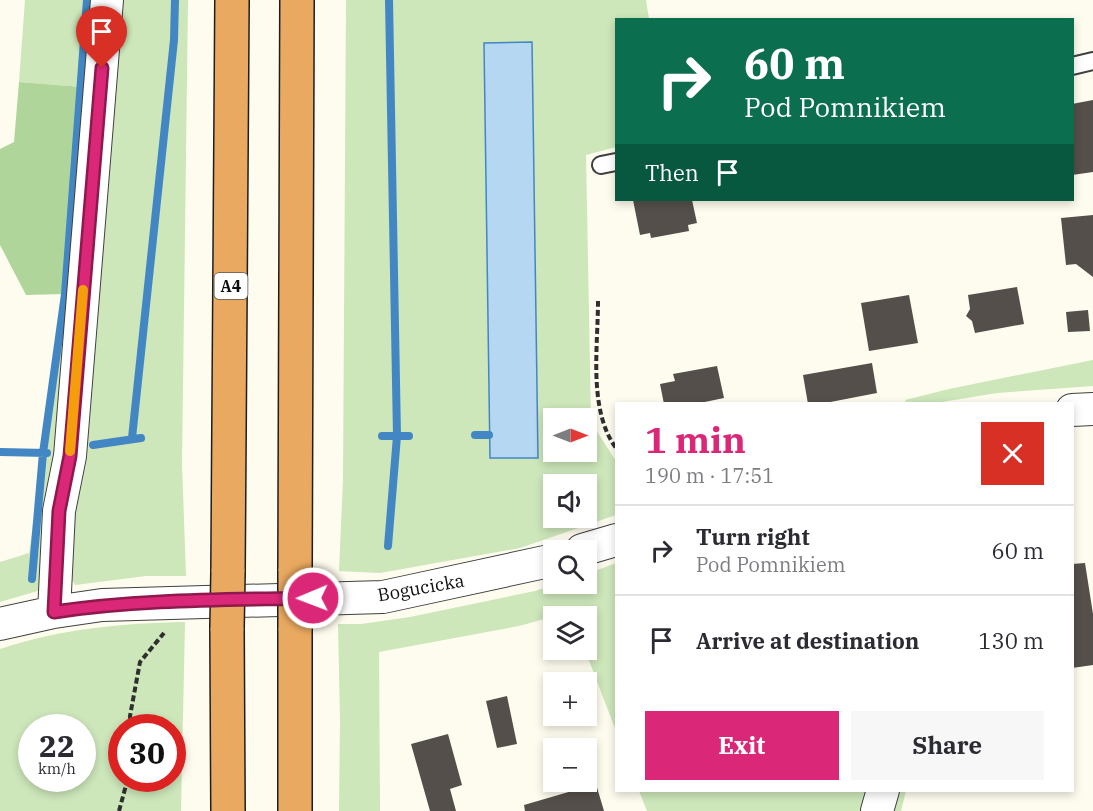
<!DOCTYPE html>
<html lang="en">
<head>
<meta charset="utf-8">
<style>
	body { margin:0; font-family:"IBM Plex Serif",serif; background:#f7f7f7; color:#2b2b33; height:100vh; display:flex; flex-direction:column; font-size:22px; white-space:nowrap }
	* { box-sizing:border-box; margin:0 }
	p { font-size:20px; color:#7c7c81 }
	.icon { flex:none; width:33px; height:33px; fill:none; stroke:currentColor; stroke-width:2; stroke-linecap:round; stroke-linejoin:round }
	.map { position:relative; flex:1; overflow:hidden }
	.side { position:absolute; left:615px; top:402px; width:459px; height:390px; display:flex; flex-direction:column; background:#fff; border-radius:0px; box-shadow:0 3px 9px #0003 }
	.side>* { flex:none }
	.banner { position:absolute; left:615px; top:18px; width:459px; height:183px; border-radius:0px; box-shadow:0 3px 9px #0003; background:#0b6e4f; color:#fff; overflow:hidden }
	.needle { width:39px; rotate:90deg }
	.controls { position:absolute; left:543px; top:408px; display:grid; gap:12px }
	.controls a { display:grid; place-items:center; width:54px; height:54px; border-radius:0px; background:#fff; box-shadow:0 3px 9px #0003; font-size:30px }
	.speed { position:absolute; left:18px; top:714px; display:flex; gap:12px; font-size:30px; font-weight:700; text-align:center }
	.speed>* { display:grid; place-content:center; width:78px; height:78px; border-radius:50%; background:#fff; box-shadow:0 3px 9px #0003; line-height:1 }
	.speed small { font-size:15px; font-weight:400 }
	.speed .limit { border:9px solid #d22; background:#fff; color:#111 }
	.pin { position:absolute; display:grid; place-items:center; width:51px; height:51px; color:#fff; margin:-62px -26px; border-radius:50% 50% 50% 0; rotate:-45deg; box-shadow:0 0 6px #0007 }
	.pin .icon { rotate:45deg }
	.me { position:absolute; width:66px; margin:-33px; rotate:269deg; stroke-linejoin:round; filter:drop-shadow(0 0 4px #0008) }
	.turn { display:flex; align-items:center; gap:21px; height:126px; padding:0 30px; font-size:27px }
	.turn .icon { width:78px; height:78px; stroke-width:2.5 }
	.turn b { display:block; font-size:42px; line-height:51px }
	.then { display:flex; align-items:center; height:57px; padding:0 30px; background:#0003; gap:12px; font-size:22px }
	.round { display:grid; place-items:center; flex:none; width:63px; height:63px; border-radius:0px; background:#f7f7f7 }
	.headline { display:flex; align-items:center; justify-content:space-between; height:102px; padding:0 30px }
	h1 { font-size:36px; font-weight:700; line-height:45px; color:#db2777 }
	.primary-button { display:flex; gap:12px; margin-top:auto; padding:12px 30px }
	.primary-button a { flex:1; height:69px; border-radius:0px; background:#db2777; color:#fff; font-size:24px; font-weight:700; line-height:69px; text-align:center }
	.primary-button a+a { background:#f7f7f7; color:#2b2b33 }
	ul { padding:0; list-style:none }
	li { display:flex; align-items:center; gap:18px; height:90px; padding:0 30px; border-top:2px solid #e1e1e2 }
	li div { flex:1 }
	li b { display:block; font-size:22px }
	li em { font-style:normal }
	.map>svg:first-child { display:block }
</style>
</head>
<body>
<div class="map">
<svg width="1093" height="811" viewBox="0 0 1093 811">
	<rect width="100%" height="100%" fill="#fefcee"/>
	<!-- green -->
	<path fill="#cde6ba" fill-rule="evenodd" d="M25 0H99L59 459 41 590 0 602V562L29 553 65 294 82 87 19 82Z
		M120 0H188L182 464 186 576H146L75 585 70 576 84 387Z
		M346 0H646L649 19 616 20V147L586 155 591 422 616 461V515L520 548 380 573 339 571 343 480ZM532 42 538 457 490 458 484 43ZM554 418H586V452H554ZM554 484H586V518H554Z
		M1093 360V386L997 393 936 403H906L905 400 949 389Z
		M616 563V731L585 650 586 616H572L570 612 519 626 379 652 380 811H339L340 720 338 624H361L410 617 535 591 557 584H586L587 574Z
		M185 622 181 811H0V649C59 629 123 623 185 622ZM32 728H82V778H32ZM122 728H172V778H122Z
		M639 791H869L865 811H647Z
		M891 791H906L901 811H890Z"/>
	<!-- forest -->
	<path fill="#b0d59a" d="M19 82 82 87 65 294 26 295 0 245V149L14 142Z"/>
	<!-- water -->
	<path fill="#b6d7f1" stroke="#4286c3" stroke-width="1.5" d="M532 42 538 458H490L484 43Z"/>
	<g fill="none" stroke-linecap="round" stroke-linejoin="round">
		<!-- stream -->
		<path stroke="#4286c3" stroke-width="8" d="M475 435H489
			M382 436H409
			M132 438 174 40 175 0
			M93 445 141 438
			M0 452 47 453
			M388 546 397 436 389 0
			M32 579 43 453 65 294 87 0"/>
	</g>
	<!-- building -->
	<path fill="#544f4a" d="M1093 100V172L1072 175V104Z
		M633 200H692L697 223 688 225 689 231 651 238 650 233 640 235Z
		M1093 215V277L1076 264 1066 265 1061 218Z
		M1017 287 1024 324 975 333 972 321 966 316 970 309 968 295Z
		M909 295 918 343 869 351 861 303Z
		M1088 310 1090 331 1068 332 1066 312Z
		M872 363 877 393 820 404H808L803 375Z
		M717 366 724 398 695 404H664L660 384 675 381 673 374Z
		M1085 563 1093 614V665L1072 668V564Z
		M507 696 517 744 497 748 486 701Z
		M448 734 462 785 450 789 456 811H430L411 744Z
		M596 784 604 811H525L524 805Z"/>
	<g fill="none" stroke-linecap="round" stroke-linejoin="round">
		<defs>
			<path id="service" d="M1072 66 1093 61
				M601 165 616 162"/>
			<path id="minor" d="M1072 410 1093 409
				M582 550 616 540
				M54 612 59 511 70 456 107 0
				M0 624 54 612 102 605 383 597 554 560
				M877 811 883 790"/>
			<path id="motorway" d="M295 571 297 0
				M228 572 232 0
				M227 628 228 811
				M295 811V628"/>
		</defs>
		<!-- service casing -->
		<use href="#service" stroke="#404040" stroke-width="20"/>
		<!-- minor casing -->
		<use href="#minor" stroke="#404040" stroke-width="34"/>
		<!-- motorway casing -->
		<use href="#motorway" stroke="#1e1e1e" stroke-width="36"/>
		<!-- path -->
		<path stroke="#2f2f2f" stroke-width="4" stroke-dasharray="6 3" stroke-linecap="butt" d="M598 301C598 347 588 410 616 448
			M131 728 130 716 140 662 164 633
			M119 811 128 778"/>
		<!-- service -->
		<use href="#service" stroke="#fff" stroke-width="16"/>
		<!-- minor -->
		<use href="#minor" stroke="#fff" stroke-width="32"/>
		<!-- motorway -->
		<use href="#motorway" stroke="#eaa960" stroke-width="33"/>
		<defs>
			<path id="motorway-bridge" d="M295 571V628
				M227 628 228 572"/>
		</defs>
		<!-- motorway-bridge casing -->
		<use href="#motorway-bridge" stroke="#1e1e1e" stroke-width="36" stroke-linecap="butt"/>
		<!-- motorway-bridge -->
		<use href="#motorway-bridge" stroke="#eaa960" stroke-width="33"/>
	</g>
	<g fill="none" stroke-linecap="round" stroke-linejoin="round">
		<defs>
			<path id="route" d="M102 68 70 456 59 511 54 612C140 599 227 600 313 598"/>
		</defs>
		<!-- route casing -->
		<use href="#route" stroke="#8e194d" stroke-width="15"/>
		<!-- route -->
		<use href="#route" stroke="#db2777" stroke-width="10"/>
		<!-- slow -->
		<path stroke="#f59e0b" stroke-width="10" d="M70 451 83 290"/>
	</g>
	<g text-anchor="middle" stroke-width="6" stroke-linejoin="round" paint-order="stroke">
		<!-- shield labels -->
		<rect fill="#fff" stroke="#565656" stroke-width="1.5" x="214.5" y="273" width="33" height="26" rx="4.5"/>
		<g font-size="16" font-weight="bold" fill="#0d0d0d">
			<text x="231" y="292">A4</text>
		</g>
		<!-- street labels -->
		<g font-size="18" fill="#0d0d0d" stroke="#fff">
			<text transform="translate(421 588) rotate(-10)" y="6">Bogucicka</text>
		</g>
	</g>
</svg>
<div class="controls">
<a><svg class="needle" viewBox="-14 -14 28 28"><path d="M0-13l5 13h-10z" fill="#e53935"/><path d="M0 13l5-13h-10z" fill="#7c7c81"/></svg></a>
<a><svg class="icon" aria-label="sound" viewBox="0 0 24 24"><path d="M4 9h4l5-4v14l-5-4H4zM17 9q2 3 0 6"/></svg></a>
<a><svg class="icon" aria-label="search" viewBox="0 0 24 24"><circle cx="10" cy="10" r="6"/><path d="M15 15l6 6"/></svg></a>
<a><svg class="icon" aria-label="layers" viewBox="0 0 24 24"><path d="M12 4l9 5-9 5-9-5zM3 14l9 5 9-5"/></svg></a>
<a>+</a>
<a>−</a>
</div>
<div class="speed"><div>22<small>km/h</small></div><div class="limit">30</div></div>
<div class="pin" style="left:102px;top:68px;background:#d93025"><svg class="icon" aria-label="arrive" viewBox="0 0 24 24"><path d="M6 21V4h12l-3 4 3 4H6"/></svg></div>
<svg class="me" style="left:313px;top:598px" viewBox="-20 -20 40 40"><circle r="17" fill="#db2777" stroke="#fff" stroke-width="3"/><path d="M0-11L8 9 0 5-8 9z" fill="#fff"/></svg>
<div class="banner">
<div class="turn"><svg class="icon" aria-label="right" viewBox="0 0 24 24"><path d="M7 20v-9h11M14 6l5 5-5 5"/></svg><div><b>60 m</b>Pod Pomnikiem</div></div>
<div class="then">Then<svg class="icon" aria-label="arrive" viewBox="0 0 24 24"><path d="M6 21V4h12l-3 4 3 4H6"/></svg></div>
</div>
<section class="side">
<div class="headline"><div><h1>1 min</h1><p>190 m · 17:51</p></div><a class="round" style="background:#d93025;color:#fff"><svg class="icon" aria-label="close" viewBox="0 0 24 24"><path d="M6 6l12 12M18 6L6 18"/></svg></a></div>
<ul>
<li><svg class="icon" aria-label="right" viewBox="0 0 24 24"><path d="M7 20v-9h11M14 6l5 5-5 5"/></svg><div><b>Turn right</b><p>Pod Pomnikiem</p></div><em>60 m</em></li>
<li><svg class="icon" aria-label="arrive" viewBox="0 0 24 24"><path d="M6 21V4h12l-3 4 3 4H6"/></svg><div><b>Arrive at destination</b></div><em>130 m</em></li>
</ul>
<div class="primary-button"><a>Exit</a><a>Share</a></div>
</section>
</div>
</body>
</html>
